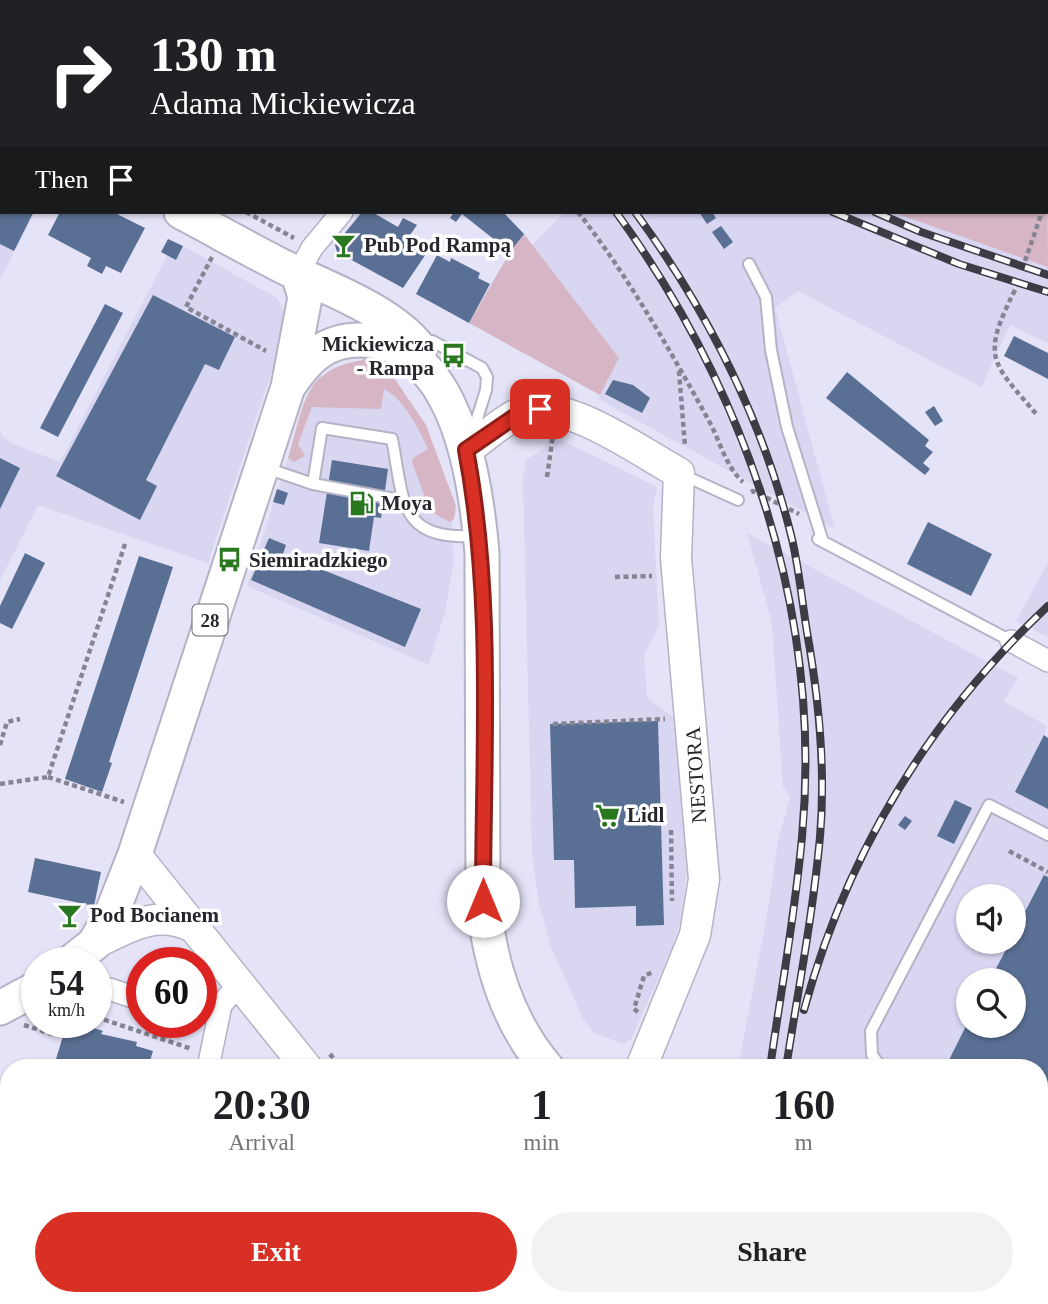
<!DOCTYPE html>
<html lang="en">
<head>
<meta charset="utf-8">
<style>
	body { margin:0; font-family:Georgia,serif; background:#f2f2f2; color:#202124; height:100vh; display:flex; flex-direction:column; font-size:26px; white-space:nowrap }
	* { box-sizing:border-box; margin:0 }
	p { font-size:23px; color:#757577 }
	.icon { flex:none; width:38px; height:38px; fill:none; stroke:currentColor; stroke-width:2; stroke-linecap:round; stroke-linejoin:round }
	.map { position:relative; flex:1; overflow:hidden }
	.drawer { position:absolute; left:0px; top:1059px; width:1048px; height:247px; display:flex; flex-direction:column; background:#fff; border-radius:28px 28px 0 0; box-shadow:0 2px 5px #0004 }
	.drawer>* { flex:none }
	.hud { position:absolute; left:0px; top:0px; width:1048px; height:214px; box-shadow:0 2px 5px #0004; background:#202124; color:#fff; overflow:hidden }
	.buttons { position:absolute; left:956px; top:884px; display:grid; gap:14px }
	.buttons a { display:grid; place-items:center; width:70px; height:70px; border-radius:50%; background:#fff; box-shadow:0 2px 5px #0004; font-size:35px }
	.speed { position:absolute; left:21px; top:947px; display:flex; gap:14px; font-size:35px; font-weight:700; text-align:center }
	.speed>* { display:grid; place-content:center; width:91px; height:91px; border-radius:50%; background:#fff; box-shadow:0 2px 5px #0004; line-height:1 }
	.speed small { font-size:18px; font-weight:400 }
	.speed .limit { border:10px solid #d22; background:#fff; color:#111 }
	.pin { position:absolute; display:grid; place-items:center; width:60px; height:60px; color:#fff; margin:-30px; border-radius:14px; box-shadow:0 4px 10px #0006 }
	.me { position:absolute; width:77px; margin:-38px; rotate:0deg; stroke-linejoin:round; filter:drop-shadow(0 0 5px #0008) }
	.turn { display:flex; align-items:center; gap:24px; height:147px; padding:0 35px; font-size:32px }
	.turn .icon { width:91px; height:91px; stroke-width:2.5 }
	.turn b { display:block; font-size:49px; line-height:60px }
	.then { display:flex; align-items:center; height:66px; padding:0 35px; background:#0003; gap:14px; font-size:26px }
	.eta { display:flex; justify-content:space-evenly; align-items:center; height:119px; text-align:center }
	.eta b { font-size:42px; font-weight:700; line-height:49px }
	.action { display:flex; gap:14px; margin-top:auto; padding:14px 35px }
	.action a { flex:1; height:80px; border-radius:42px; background:#d93025; color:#fff; font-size:28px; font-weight:700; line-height:80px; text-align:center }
	.action a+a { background:#f2f2f2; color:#202124 }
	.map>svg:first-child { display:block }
</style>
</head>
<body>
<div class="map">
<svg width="1048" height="1304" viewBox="0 0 1048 1304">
	<rect width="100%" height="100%" fill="#e4e3f7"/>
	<!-- built -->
	<path fill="#d8d6f1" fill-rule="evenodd" d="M297 0H500L498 2Z
		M810 0H948L950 2H813Z
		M0 153 2 212H35L0 280Z
		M1048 210V343L1010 325 981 387 798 291 775 308 835 529 598 399 619 358 532 245 563 214 561 212Z
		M183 246 277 298 285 314 286 328 208 563 38 505 0 580V430L2 436 13 444 60 462 167 256 176 260Z
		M318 376 389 384 423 432 444 485 452 521 453 564 445 612 429 665 247 586 312 383Z
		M551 435 657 487 653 506 659 627 644 654 647 698 675 718 689 852 681 919 672 948 631 1039 624 1044 594 1033 582 1017 551 947 539 903 532 853 523 478 526 460 543 449Z
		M747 533 1018 678 1003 701 1047 726 1044 735 1048 738V1287L1040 1282V1068H738L768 910 778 841 790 797 783 787 772 623ZM968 896H1013V942H968ZM968 980H1013V1026H968Z
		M1048 563V637L1016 621Z
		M9 1238V1297H106L115 1304H0V1248Z
		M294 1297H466L472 1304H287Z
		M603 1297H810L827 1304H602Z"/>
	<!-- green -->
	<path fill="#d6b6c5" d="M1047 179 1048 267 892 212H1046Z
		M524 234 619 358 600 395 469 323 510 252Z
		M363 357 378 360 386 366 426 425 456 506 454 519 449 522 430 511 412 462 413 458 428 449C418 428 405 400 384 389L381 409 312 407 298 444 305 456 294 462 288 458C305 406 301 370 363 360Z
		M810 1297H892L904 1304H827Z"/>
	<!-- building -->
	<path fill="#596f93" d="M0 212 33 213 14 251 0 244Z
		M60 212H113L145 228 121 273 106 266 102 274 87 266 91 258 48 235Z
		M362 212H372L398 227 403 218 417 225 410 235 430 248 403 288 337 252 335 245Z
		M454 212H503L524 234 510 252 462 214 456 222 450 218Z
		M699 212H712L716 218 707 224Z
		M721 226 733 242 724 249 712 232Z
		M168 239 183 246 176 260 161 252Z
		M437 255 450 262 451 258 480 273 478 278 490 284 469 323 416 294Z
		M153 295 235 337 219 370 205 364 146 480 157 486 140 520 56 476Z
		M105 304 123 313 58 437 40 428Z
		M1014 336 1048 353V379L1004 356Z
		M847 372 929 440 925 446 933 452 923 463 930 469 925 475 826 398Z
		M613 380 633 385 650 398 642 413 605 394Z
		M934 406 943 421 935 426 925 412Z
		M0 458 20 468 0 509Z
		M332 460 388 469 381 518 374 517 369 551 319 543Z
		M277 489 288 493 284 505 273 502Z
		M928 522 992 554 971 596 907 564Z
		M269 538 286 545 283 554 421 609 405 647 251 580Z
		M25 553 45 563 12 629 0 623V606Z
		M139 556 173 567 109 762 112 763 102 792 65 779Z
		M658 721 664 925 636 926V906L575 908 574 860H554L550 724Z
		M1044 735 1048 738V809L1015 792Z
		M955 800 972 808 954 844 937 836Z
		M905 816 912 821 905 830 898 825Z
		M35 858 101 872 94 906 28 892Z
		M1044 875 1048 877V1116L1040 1112V1068H954L947 1064 966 1026H1013V980H990L1010 942H1013V935Z
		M67 1023 84 1029 85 1025 103 1031 101 1034 137 1042 136 1046 153 1051 149 1064 143 1062 141 1068H83L56 1059Z
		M0 1122 9 1125V1142L3 1161 0 1160Z
		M0 1282 9 1289V1297H18L24 1301 25 1298 33 1304H0Z
		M121 1297H142L136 1304H115Z
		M207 1297H265L259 1304H201Z
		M301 1297H360L371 1304H311Z"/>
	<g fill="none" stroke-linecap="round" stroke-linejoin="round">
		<defs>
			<path id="lane" d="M484 0 487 2
				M749 264 766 297 771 350 787 427 823 542
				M421 340 432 341 482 368 487 377 486 390 471 438
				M266 468 313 484 322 428 392 439C404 501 398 540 475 536
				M683 475 738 500
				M313 484 405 501
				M818 539 1011 641
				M882 1068 872 1055 871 1031 989 805 1048 835
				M1040 1151 1048 1156"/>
			<path id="street" d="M523 2 525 0
				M1046 63 1048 49
				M1046 81 1048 100
				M298 274 312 248 342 212
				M1011 641 1048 661
				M109 989 142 1000
				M208 1068 221 1005 239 984
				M51 1297 60 1304
				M107 1304 113 1297"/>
			<path id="secondary" d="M466 450C485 438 504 418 525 411 567 398 642 453 679 473L676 558 704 879 695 935 641 1068
				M135 854 307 1068
				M94 944C128 927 156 909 193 927
				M500 1297 506 1304
				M590 1304 591 1297"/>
			<path id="primary" d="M0 116 2 117
				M181 212C219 232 257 254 296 273 335 291 394 314 420 349
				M288 387C307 359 324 340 360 340 457 340 476 480 482 553L483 901C490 962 506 1020 547 1068
				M71 962 94 944 111 915 135 854 288 387 305 297 298 274
				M0 1008 37 988
				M937 1297 950 1304"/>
		</defs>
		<!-- lane casing -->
		<use href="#lane" stroke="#b4b3c6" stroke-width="14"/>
		<!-- street casing -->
		<use href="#street" stroke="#b4b3c6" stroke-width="24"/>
		<!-- secondary casing -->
		<use href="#secondary" stroke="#b4b3c6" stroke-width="33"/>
		<!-- primary casing -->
		<use href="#primary" stroke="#b4b3c6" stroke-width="37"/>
		<!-- path -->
		<path stroke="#858492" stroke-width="4.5" stroke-dasharray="5 3.5" stroke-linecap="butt" d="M314 0 317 2
			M31 2V0
			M0 61 2 57
			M0 81 2 82
			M1046 198 1048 193
			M246 212 294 238
			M578 212C628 276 670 350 709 421 720 441 726 467 743 482
			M212 257 186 307 266 351
			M1025 261 1042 212
			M1015 290C980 359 992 362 1038 416
			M679 371 685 446
			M547 477 553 435
			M751 492 753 491 799 514
			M615 577 652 576
			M553 724 665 719
			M0 745 7 722 20 719
			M48 777 124 802
			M0 784 48 777 125 544
			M671 830 672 901
			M1009 851 1048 872
			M638 1012 634 1009 644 976 653 972
			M96 1017 192 1049
			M24 1025 55 1035 60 1022
			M330 1054 341 1068
			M943 1065 947 1068
			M0 1110 9 1112
			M1040 1115 1048 1120
			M0 1187 9 1158"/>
		<!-- lane -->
		<use href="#lane" stroke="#fff" stroke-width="10"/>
		<!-- street -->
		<use href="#street" stroke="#fff" stroke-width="21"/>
		<!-- secondary -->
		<use href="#secondary" stroke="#fff" stroke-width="30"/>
		<!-- primary -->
		<use href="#primary" stroke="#fff" stroke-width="33"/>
		<defs>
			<path id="rail" d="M337 0 340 2
				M394 0 397 2
				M421 0 424 2
				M434 0 437 2
				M519 0 521 2
				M616 212C746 391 823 612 802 837 795 914 781 991 770 1068
				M635 212C707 310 763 420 792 539 799 569 802 601 807 632 819 700 826 768 820 837 813 914 798 991 786 1068
				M833 212 959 264 1048 292
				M875 212 921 232 1048 275
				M804 1010C847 853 929 718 1048 606
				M748 1304 749 1297"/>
		</defs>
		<!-- rail casing -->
		<use href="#rail" stroke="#3d3c45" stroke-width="8"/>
		<!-- rail -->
		<use href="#rail" stroke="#fff" stroke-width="5" stroke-dasharray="16" stroke-linecap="butt"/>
	</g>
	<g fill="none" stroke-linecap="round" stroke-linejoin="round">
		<defs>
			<path id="route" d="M483 901C483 751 494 598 466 450L517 415 540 409"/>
		</defs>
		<!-- route casing -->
		<use href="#route" stroke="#8d1f18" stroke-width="18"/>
		<!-- route -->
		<use href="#route" stroke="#d93025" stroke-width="12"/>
	</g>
	<!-- icons -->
	<defs>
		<symbol id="bar-bare" viewBox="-9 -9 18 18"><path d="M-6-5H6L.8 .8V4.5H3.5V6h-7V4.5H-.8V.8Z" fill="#29771e" stroke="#fff" stroke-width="2.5" paint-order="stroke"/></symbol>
		<symbol id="bus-bare" viewBox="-9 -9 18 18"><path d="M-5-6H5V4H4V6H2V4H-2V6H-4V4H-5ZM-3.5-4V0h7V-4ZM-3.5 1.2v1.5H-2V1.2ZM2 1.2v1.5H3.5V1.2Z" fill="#29771e" stroke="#fff" stroke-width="2.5" paint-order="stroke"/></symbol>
		<symbol id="fuel-bare" viewBox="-9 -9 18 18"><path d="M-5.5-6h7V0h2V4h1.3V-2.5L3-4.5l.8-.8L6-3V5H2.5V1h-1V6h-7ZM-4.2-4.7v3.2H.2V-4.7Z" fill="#29771e" stroke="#fff" stroke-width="2.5" paint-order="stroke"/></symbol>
		<symbol id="supermarket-bare" viewBox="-9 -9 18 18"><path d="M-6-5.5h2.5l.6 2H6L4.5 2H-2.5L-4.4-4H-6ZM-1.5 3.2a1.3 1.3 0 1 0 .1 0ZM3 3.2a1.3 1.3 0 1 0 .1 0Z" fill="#29771e" stroke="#fff" stroke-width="2.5" paint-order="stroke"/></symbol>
	</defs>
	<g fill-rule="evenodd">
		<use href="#bar-bare" x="326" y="228" width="35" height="35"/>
		<use href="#bus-bare" x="436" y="338" width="35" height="35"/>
		<use href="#fuel-bare" x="344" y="486" width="35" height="35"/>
		<use href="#bus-bare" x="212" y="542" width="35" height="35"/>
		<use href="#supermarket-bare" x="590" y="798" width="35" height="35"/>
		<use href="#bar-bare" x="52" y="898" width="35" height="35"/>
	</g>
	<g text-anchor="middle" stroke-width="7" stroke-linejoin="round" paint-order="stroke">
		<!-- shield labels -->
		<rect fill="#fff" stroke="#68676c" stroke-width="2" x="192.5" y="604.5" width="35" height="31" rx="5"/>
		<g font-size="19" font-weight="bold" fill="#27262d">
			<text x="210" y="627">28</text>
		</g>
		<!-- poi labels -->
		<g font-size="21" font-weight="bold" fill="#27262d" stroke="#fff" text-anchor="start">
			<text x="364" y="252">Pub Pod Rampą</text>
			<text x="434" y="351" text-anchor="end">Mickiewicza<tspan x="434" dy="24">- Rampa</tspan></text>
			<text x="381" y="510">Moya</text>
			<text x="249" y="567">Siemiradzkiego</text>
			<text x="627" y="822">Lidl</text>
			<text x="90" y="922">Pod Bocianem</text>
		</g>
		<!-- street labels -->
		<g font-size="21" fill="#27262d" stroke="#fff">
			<text transform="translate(696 775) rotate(-94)" y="7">NESTORA</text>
		</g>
	</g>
</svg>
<div class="buttons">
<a><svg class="icon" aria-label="sound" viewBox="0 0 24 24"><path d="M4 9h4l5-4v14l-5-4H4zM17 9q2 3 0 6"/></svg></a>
<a><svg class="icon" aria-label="search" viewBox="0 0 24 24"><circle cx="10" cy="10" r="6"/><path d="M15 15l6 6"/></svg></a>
</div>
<div class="speed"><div>54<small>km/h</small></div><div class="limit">60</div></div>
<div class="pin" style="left:540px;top:409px;background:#d93025"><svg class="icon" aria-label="arrive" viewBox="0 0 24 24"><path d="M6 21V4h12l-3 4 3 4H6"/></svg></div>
<svg class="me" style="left:483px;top:901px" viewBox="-20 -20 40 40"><circle r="19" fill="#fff"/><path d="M0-13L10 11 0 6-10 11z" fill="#d93025"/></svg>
<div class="hud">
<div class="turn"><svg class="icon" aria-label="right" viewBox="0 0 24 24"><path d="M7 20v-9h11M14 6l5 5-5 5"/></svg><div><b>130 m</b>Adama Mickiewicza</div></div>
<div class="then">Then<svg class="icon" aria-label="arrive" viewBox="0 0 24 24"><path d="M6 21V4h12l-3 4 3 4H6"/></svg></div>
</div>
<section class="drawer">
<div class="eta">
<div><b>20:30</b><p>Arrival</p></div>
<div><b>1</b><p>min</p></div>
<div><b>160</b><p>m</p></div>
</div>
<div class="action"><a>Exit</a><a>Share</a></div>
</section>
</div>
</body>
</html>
